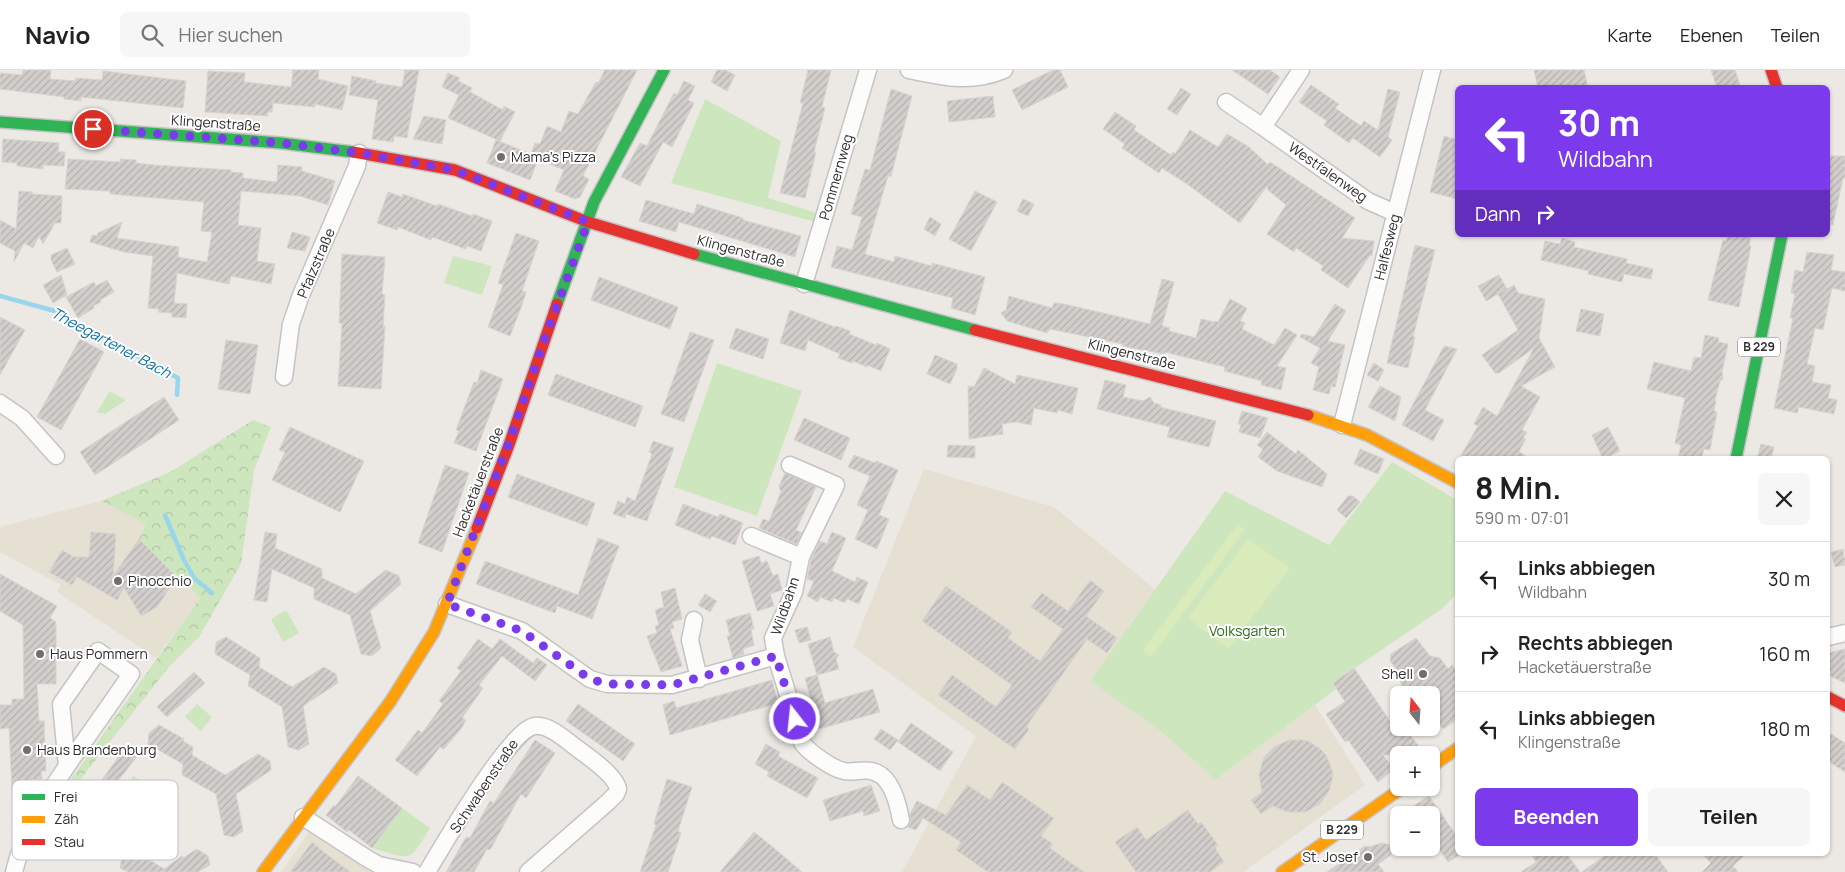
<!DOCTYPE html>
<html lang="de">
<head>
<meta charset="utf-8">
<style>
	body { margin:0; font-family:Manrope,sans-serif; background:#f6f6f6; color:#222; height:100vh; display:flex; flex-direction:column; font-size:19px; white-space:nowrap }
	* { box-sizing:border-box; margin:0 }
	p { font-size:16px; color:#767676 }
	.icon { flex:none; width:28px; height:28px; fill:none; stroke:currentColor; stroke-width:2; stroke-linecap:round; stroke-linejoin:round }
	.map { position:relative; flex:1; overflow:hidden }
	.sheet { position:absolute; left:1455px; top:386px; width:375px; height:400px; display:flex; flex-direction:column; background:#fff; border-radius:8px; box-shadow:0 1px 4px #0004 }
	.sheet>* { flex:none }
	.top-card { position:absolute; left:1455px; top:15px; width:375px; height:152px; border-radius:8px; box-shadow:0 1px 4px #0004; background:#7c3aed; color:#fff; overflow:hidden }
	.needle { width:32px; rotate:343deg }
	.buttons { position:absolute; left:1390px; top:616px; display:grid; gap:10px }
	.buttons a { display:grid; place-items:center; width:50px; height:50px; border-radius:8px; background:#fff; box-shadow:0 1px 4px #0004; font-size:25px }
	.pin { position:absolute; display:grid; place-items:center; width:42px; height:42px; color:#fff; margin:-21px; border:2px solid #fff; border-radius:50%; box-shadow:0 1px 5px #0007 }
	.me { position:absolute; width:55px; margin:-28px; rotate:344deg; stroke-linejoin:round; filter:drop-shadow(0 0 4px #0008) }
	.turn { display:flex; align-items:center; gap:18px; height:105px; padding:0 20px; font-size:22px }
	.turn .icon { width:65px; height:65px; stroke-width:2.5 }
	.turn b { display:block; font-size:35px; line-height:42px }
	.then { display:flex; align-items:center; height:48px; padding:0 20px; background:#0003; gap:10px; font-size:19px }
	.round { display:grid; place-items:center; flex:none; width:52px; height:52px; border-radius:8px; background:#f6f6f6 }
	.overview { display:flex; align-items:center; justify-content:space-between; height:85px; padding:0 20px }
	h1 { font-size:30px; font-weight:700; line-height:38px }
	.primary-button { display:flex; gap:10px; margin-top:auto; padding:10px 20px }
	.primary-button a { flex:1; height:58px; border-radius:8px; background:#7c3aed; color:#fff; font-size:20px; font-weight:700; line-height:58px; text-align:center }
	.primary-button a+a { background:#f6f6f6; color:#222 }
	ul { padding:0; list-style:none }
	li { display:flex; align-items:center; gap:15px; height:75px; padding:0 20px; border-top:1px solid #e0e0e0 }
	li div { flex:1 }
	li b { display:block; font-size:19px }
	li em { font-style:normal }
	header { display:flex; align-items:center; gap:30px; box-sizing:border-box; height:70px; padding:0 25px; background:#fff; border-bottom:1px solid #e0e0e0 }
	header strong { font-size:24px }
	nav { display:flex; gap:28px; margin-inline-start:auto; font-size:18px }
	.search { width:350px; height:45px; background:#f6f6f6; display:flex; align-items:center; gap:12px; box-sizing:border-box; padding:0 18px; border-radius:8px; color:#767676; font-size:19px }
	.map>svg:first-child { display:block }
</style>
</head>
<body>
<header>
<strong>Navio</strong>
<div class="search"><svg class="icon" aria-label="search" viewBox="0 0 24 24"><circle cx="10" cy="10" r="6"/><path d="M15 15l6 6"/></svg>Hier suchen</div>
<nav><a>Karte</a><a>Ebenen</a><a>Teilen</a></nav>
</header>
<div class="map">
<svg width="1845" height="802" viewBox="0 0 1845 802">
	<defs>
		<pattern id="forest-crowns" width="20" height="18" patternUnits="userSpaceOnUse" patternTransform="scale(1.25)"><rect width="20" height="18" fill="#cee6be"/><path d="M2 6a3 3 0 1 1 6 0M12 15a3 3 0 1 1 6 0" fill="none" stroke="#b1c6a4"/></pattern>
		<pattern id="building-hatch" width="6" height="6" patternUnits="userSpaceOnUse" patternTransform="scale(1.25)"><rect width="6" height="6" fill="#d1cecb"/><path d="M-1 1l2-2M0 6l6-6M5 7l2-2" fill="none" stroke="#b4b1af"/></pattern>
	</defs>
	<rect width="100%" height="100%" fill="#ece8e4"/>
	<!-- education -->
	<path fill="#e6e0d3" d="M924 399 1054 437 1155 519 1090 611 1159 660 1208 703 1214 711 1315 635 1365 715 1244 802H902L976 666 853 577Z
		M101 431 147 454 177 507 200 528 156 588 57 522 61 515 0 482V457Z
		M311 759 328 769 372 802H281Z"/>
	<!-- forest -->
	<path fill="url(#forest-crowns)" d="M253 350 271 357 254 400 241 494 199 567 169 597 57 739 52 736 200 528 139 469 146 454 101 431 170 402Z"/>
	<!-- park -->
	<path fill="#cee6be" d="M705 29 781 71 768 128 814 142 823 151H812L671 113Z
		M453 186 492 196 482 225 444 213Z
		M717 293 802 321 757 446 674 417Z
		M110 321 126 330 105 344 97 342Z
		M1392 392 1457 430V523L1443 538 1333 613 1336 619 1214 711 1208 703 1159 660 1090 611 1225 421 1329 475Z
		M286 540 299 563 283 572 271 549Z
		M197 634 212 647 201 661 185 647Z
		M133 706 161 723 150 740 122 724Z
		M402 738 430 758C409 793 412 790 372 778Z"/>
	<!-- pitch -->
	<path fill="#d9eabb" d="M1238 454 1245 460 1151 587 1143 580Z
		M1248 469 1290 498 1228 579 1188 548Z"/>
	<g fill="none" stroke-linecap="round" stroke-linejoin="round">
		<!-- stream -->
		<path stroke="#99d6ec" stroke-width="4.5" d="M0 226 55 241 178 308 177 325
			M165 445 184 490 194 508 212 523"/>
	</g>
	<!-- building -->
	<path fill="url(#building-hatch)" stroke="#d7d4d0" d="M23 0H51L50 9 75 11 76 8 102 10 103 1 186 11 183 38 81 27V31L64 29V27L0 19V3L22 5Z
		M293 0H319L318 9 348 16 342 40 315 34V37L273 33 272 42H268V46L205 42 208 1 245 3 244 12 291 17Z
		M405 0H419L407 68 394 66 393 72 372 69 378 30 349 25 352 6 376 11 375 13 402 17Z
		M605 0H637L583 106 589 109 580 127 575 129 555 121 564 100 538 89 530 110 487 93 496 70 531 84 535 73 540 74 547 56 561 62 569 41 578 44 596 12 598 13Z
		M717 0H725L735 5 727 21 711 12Z
		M808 0H831L822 37 825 38 814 82H816L805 128 780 123 803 33H800Z
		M1053 0H1060L1068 17 1022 40 1012 20Z
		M1232 0H1270L1280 7 1268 24Z
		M1534 0H1584L1588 18H1538Z
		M1711 0H1735L1741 18H1717Z
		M448 3 460 8 458 11 472 18 470 22 503 40 504 36 515 42 500 71 448 48 459 25 442 17Z
		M684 11 695 16 688 30 694 33 672 77 663 72 640 116 621 107 640 73 647 76 674 23 677 25Z
		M1311 15 1339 34 1335 38 1361 56 1364 51 1378 60 1388 19 1400 22 1388 67 1392 70 1380 87 1353 68 1349 73 1324 55 1327 51 1299 32Z
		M1181 18 1191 24 1177 45 1167 39Z
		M891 19 912 26 891 106H888L885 116 865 184 894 192 895 186 932 196V193L985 207 975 245 951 238 953 228 831 197 837 176 852 180 862 147 851 144 865 99 870 100Z
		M993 26 995 47 949 52 947 31Z
		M1115 42 1136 56 1134 60 1171 85 1173 82 1175 84 1190 60 1218 77 1227 64 1249 77 1268 95 1270 92 1355 148 1342 168 1374 171 1372 186 1370 185 1348 218 1321 200 1323 196 1296 178 1294 182 1267 164 1286 135 1268 120 1267 116 1240 153 1187 114 1162 98 1159 103 1122 78 1125 74 1103 59Z
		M424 46 446 50 442 74 413 69Z
		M1444 66 1458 70V129L1430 122Z
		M3 69 59 73 58 82H65L64 96 43 95V99L17 96V93L2 92Z
		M1828 86H1845V108H1843L1833 155 1828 154Z
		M68 89 120 92V89L136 90V93L154 95 231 100V102L243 103V108L277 112 278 95 302 97V101L335 111 328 135 300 126 241 121 238 155 261 158 257 191 275 194 271 214 231 206 229 214 177 203 174 233 187 234 186 248 172 247V243L158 242 159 239 148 238 153 186 124 182 90 172 92 165 97 166 98 163 122 152 117 168 179 177 178 187 207 192 212 162 201 161 204 132 110 124V121L65 119Z
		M19 121 32 122V124L62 126 61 153H55L43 174 39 166 33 178 24 173 14 192 15 181 0 173V150L16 159Z
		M975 121 997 132 971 181 949 169Z
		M388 122 402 127 403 124 437 136 438 134 472 146 473 144 492 151 481 181 467 176 466 179 432 167 431 170 398 157 397 160 377 153Z
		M1023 129 1034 134 1028 146 1017 141Z
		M646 130 694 144 697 134 743 148V150L801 166 795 187 679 152 676 162 639 151Z
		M930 147 941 154 935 166 924 159Z
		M292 162 310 167 305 181 287 178Z
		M516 163 539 171 522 221 526 222 522 235 510 266 488 257 503 215 498 213Z
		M1728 165H1751L1749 176H1751L1739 237 1708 230 1723 170 1726 171Z
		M1562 168 1575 172 1574 177 1627 189 1626 193 1653 199 1651 209 1624 204 1622 212 1588 204 1589 201 1541 190 1545 171 1560 174Z
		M1415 175 1435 180 1413 267H1415L1408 298 1387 293Z
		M67 178 75 194 57 202 51 190V185Z
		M1807 182 1834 185 1831 200 1845 202V221L1832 218 1823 260 1815 258 1807 294 1815 296 1812 312 1831 315 1828 328 1837 330 1834 344 1799 337 1797 343 1774 338 1793 248H1790L1795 224 1791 223 1795 200 1803 202Z
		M342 184 385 187 382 224 385 225 383 256H385L381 319 338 316 342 253H339Z
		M61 205 67 225 53 233 43 215Z
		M1499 205 1507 219 1486 231 1478 216Z
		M599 207 678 237 670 259 591 230Z
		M1162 209 1174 212 1162 256 1170 258 1169 261 1196 268 1201 249 1214 252 1215 251 1218 252 1230 229 1247 238 1240 251 1245 253 1242 259 1274 275 1285 258 1297 265 1277 296 1286 298 1281 320 1261 315 1262 311 1224 301 1225 297 1165 282 1164 284 1122 276 1123 274 1050 259 1047 263 1007 251 1001 243 1006 240 1009 226 1052 238 1054 233 1064 234 1150 254Z
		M107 210 114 222 100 230 101 232 93 236 94 238 78 248 66 227 94 212 96 216Z
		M1514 215 1518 223 1545 229 1539 268 1555 297 1521 316 1540 327 1522 360 1527 362 1523 368 1526 369 1519 381 1529 389H1459L1478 356 1474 354 1483 337 1497 346 1534 278 1499 303H1495L1482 285 1518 260 1498 224Z
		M1335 234 1346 241 1328 271 1345 275 1335 317 1331 316 1329 324 1313 320 1319 297 1311 293 1320 278 1300 267 1302 264 1314 267Z
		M1581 239 1604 244 1600 266 1576 261Z
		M790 240 835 257 836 256 850 261 849 264 876 275 877 273 890 279 881 301 867 295V297L853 291 852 293 838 288 840 284 808 270 805 281 780 273Z
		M0 247 25 260 0 305Z
		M736 258 769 269 763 289 729 278Z
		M690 262 714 270 684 352 661 344Z
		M1705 265 1719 268 1718 272 1728 274 1722 302 1723 309 1720 311 1715 330 1716 331 1714 341 1717 342 1710 380 1704 379 1701 389H1678L1681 375 1675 373 1685 328 1647 319 1654 292 1691 301 1694 287 1701 288Z
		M80 269 104 282 61 360 37 347Z
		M226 270 258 275 250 324 218 319Z
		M1444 276 1457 279 1425 340 1444 350 1433 371 1402 355Z
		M935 285 957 294V299L950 314 927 304Z
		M1374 293 1384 300 1378 311 1367 305Z
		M984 298 1015 314 1017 305 1078 318 1072 344 1058 340 1057 343 1034 338 1031 355 1016 352 1002 354 1003 364 969 369 968 316 974 317Z
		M481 300 503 309 476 381 454 373 459 361 456 360 474 312 477 313Z
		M556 304 643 336 635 357 548 325Z
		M1105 310 1126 315 1123 327 1143 331 1150 327 1154 333 1161 335 1160 337 1216 351 1209 377 1167 367 1170 357 1097 339Z
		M1380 316 1401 327 1395 351 1368 337Z
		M164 327 179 350 95 405 80 382Z
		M1242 341 1268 348 1260 368 1239 362 1241 355 1238 354Z
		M804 348 850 368 841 390 794 370Z
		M290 357 364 391 340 442 272 410 285 382 279 380Z
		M1608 357 1620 381 1603 389 1592 365Z
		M1267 362 1296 384 1298 380 1327 404 1322 417 1277 401 1258 387 1263 379 1257 375Z
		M653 371 674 378 647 451 626 444 625 448 613 444 618 431 625 434 627 427 635 431 652 384 649 382Z
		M1761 374 1774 377 1771 389H1757Z
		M948 375 975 376V388L947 387Z
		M1360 379 1384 389 1378 404 1354 394Z
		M854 385 875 393 876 391 898 400 879 445 889 449 877 479 855 469 868 440 857 435 870 406 848 397Z
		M445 395 469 403 442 482 418 473Z
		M785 403 816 417 796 460 802 463 796 474 759 458 763 449 769 451 781 422 779 416Z
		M517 404 595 433 587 456 508 427Z
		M1348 426H1353L1360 432 1346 448 1337 440Z
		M683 434 718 447 720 444 743 453 735 475 712 466 710 469 675 455Z
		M91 462 116 464 113 506 139 469 177 507 157 537 141 546 124 518 117 530 77 507 72 515 49 502 62 480 74 487H89Z
		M265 462 277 464 275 478 322 499V508L356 524 386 500 399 506 401 514 370 541 381 578 372 586 361 584 350 545 314 529V518L272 499 267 532 254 530Z
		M832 462 846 468 832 501 855 512 857 507 868 512 859 534 847 529 845 533 834 528 832 532 820 527 818 532 807 526 814 511 807 509 811 490 820 471 827 474Z
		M598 468 619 476 592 549 557 536 555 543 476 514 485 491 578 525Z
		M1843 479 1845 495 1835 497 1831 482Z
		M759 486 761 493 767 491 773 506 778 504 782 520 770 524 774 536 757 541 742 491Z
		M0 504 57 536 50 548 56 552V614H37L39 651H44L46 701H41L42 709 28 710 29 720 12 721 9 658 0 659V635H12V629H24L23 555 0 541Z
		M1090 510 1104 521 1086 546 1117 568 1107 583 1087 569 1026 657 1029 659 1015 679 938 625 952 605 996 637 1012 615 922 551 946 516 1012 562 1008 568 1040 591 1063 559 1031 537 1042 523 1068 541Z
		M675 518 682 549 672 552 674 558 670 559 682 596 661 602 653 581H652L647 566 657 563 655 556 659 555 655 540 664 537 661 522Z
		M705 524 717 531 710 542 698 535Z
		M750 543 754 559H751L754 575 743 579 744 584 733 588 727 566H730L726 550Z
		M807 557 811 570 799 573 795 560Z
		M226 567 260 588 259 597 292 617 324 597 336 604 338 613 303 636 309 674 299 680 288 677 282 637 248 616 250 605 215 584 216 572Z
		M830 567 834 582 839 585 836 589 839 599 817 605 825 633 873 619 880 642 819 659 805 608 817 605 808 574Z
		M1416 568 1430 586 1440 588 1448 599 1452 595 1458 603V649L1443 659 1431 642V625H1409L1400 612 1405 609 1390 591 1391 584Z
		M478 569 492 579 500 569 533 593 537 588 547 595 535 611 502 586 479 615 483 618 462 648 466 650 461 659 444 679 440 677 417 706 395 690 418 660 422 663 443 634 439 631 461 601 457 598Z
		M1845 579V613L1828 605V583Z
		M1354 598 1398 663 1401 661 1404 665 1408 662 1420 678 1410 685H1383L1394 699 1378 712 1348 670 1345 672 1326 644 1345 632 1333 613Z
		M194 602 205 613 167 647 157 637Z
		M772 610 778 633 670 665 663 635 674 631 676 638Z
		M578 634 635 674 623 691 566 651Z
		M911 653 953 682 940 701 898 672Z
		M159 655 184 669 183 671 193 677 192 685 225 705 258 684 270 691 271 700 236 724 243 761 234 767 224 765 216 724 182 705 183 694 148 674 149 663Z
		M881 659 898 670 890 680 874 669Z
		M1828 662 1845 673V702L1828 691Z
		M535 670 555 683 526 728 521 724 490 780 487 779 474 802H446L466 767 470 768 490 731 494 733Z
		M1289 670H1302L1310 672 1320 679 1326 685 1331 697 1333 705 1329 721 1320 734 1305 742H1288L1273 736 1261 744 1251 730 1262 722 1259 705 1262 693 1265 686 1274 677Z
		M766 674 780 682 778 686 818 708 807 728 767 706 769 702 755 694Z
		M127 675 139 684 96 739 86 732Z
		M358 706 402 738 372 778 349 760 347 762 326 745 334 735 335 737Z
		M667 709 692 717 678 761 681 763 668 802H640L656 755 654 754Z
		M1002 712 1054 748 1041 766 1053 774 1050 778 1084 802H988L956 780 961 772 923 748 916 760 908 757 911 753 910 744 917 731 946 745 967 715 990 730Z
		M871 715 880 741 864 746 863 741 830 751 823 730Z
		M1429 726 1458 768V786L1448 792 1431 768V745H1400Z
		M1188 740 1198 754 1201 752 1218 775 1215 778 1224 792 1210 802H1136L1115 772 1137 757 1146 770Z
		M98 747 133 769 131 778 164 799 182 786 183 788 197 779 208 786 210 795 198 802H128L120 798 122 786 87 765 89 754Z
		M754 762 774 778 802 802H720Z
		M312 772 320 779 350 802H290Z
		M1382 773 1390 775 1391 785 1378 794 1384 802H1327L1365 776 1368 777Z
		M1531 784H1567L1580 802H1521L1536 792Z
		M1607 784H1655L1668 802H1582Z
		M1702 784H1746L1733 796 1738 802H1702L1711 793Z"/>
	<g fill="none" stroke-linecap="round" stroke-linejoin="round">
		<defs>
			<path id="street" d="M909 0C943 7 971 14 1004 0
				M1301 0 1263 57 1368 131 1395 143
				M1226 32 1263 57
				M804 214 868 0
				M284 307 291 254 301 225 357 96 359 83
				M0 333 22 348 56 386
				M1342 355 1432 0
				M751 466 801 487
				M447 534 522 561 590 609 607 614 672 615 776 586 773 568 794 522 801 487 836 415 790 395
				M694 550 690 570 699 609
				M1828 567 1845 563
				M776 586C781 603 787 620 791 637 795 649 796 664 803 674 810 683 833 699 844 701 853 703 862 699 871 701 891 704 898 733 901 750
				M303 747 368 789 379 795 413 802
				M14 802C25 755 53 716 80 677 97 653 114 629 131 604L98 581 61 634 67 696
				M427 802C442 777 511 658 535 656 549 654 567 671 578 679 589 687 616 706 618 719L616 724 608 732 528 802"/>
			<path id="fast" d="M0 52 281 73 353 82
				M694 184 975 260
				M557 234 594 132 664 0
				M1736 389 1782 165"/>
			<path id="slow" d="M1308 345 1367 365 1458 413
				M1431 697 1458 678
				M263 802 390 632 434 562 477 458
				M1282 802 1402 718"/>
			<path id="jam" d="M1771 0 1777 18
				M353 82 455 100 588 152 694 184
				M975 260 1308 345
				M477 458 509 375 557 234
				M1828 627 1845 636"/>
		</defs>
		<!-- street casing -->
		<use href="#street" stroke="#c5c4c5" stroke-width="19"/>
		<!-- fast casing -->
		<use href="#fast" stroke="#c5c4c5" stroke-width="14"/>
		<!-- slow casing -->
		<use href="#slow" stroke="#c5c4c5" stroke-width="14"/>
		<!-- jam casing -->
		<use href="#jam" stroke="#c5c4c5" stroke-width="14"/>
		<!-- street -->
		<use href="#street" stroke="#fcfcfb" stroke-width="16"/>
		<!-- fast -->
		<use href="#fast" stroke="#30b455" stroke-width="11"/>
		<!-- slow -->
		<use href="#slow" stroke="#ff9f0a" stroke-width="11"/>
		<!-- jam -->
		<use href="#jam" stroke="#e5322d" stroke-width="11"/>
	</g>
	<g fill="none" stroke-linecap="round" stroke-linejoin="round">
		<!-- route -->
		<path stroke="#7c3aed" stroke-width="9" stroke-dasharray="0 16.2" d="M93 59 281 73 359 83 455 100 588 152 545 268 508 375 447 534 522 561 590 609 607 614 672 615 776 586 795 649"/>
	</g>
	<!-- markers -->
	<g fill="#706f6e" stroke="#fff" stroke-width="2">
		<circle cx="501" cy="87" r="5"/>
		<circle cx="118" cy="511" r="5"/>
		<circle cx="40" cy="584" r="5"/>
		<circle cx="1423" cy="604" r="5"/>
		<circle cx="27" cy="680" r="5"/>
		<circle cx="1368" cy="787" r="5"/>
	</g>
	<g text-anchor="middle" stroke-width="4" stroke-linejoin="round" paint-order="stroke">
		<!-- shield labels -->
		<g fill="#fff" stroke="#6d6d6d" stroke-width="1">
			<rect x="1738" y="267.5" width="42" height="19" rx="4"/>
			<rect x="1321" y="750.5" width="42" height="19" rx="4"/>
		</g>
		<g font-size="12" font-weight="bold" fill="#2e2e2e">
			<text x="1759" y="281">B 229</text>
			<text x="1342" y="764">B 229</text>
		</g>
		<!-- street labels -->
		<g font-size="14" fill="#2e2e2e" stroke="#fff">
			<text transform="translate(216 53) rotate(4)" y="5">Klingenstraße</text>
			<text transform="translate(1328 102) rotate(35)" y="5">Westfalenweg</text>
			<text transform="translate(836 107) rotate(-74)" y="5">Pommernweg</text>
			<text transform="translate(1387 177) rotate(-76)" y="5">Halfesweg</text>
			<text transform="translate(741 181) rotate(15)" y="5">Klingenstraße</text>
			<text transform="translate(316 193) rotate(-67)" y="5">Pfalzstraße</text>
			<text transform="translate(1132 284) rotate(14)" y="5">Klingenstraße</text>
			<text transform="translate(478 412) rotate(-69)" y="5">Hacketäuerstraße</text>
			<text transform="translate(785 536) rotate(-71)" y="5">Wildbahn</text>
			<text transform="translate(484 716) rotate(-56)" y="5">Schwabenstraße</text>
		</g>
		<!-- poi labels -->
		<g font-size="14" fill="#2e2e2e" stroke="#fff" text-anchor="start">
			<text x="511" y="92">Mama's Pizza</text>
			<text x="128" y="516">Pinocchio</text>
			<text x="50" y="589">Haus Pommern</text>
			<text x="1413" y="609" text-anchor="end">Shell</text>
			<text x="37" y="685">Haus Brandenburg</text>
			<text x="1358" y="792" text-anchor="end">St. Josef</text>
		</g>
		<!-- park labels -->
		<g font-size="14" fill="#2c6e1b" stroke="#fff">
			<text x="1247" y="566">Volksgarten</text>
		</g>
		<!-- water labels -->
		<g font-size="15" font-style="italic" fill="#0d6fa3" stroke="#fff">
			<text transform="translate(111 273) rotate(28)" y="5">Theegartener Bach</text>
		</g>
	</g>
	<!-- legend -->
	<rect x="12" y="710" width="166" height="80" rx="8" fill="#fff" stroke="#c0c0c0" stroke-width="1"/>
	<rect x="22" y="724" width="23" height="6" fill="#30b455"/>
	<rect x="22" y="746" width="23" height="7" fill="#ff9f0a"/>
	<rect x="22" y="769" width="23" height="6" fill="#e5322d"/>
	<g font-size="14" fill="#2e2e2e">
		<text x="54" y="732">Frei</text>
		<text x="54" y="754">Zäh</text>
		<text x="54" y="777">Stau</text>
	</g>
</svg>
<div class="buttons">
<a><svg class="needle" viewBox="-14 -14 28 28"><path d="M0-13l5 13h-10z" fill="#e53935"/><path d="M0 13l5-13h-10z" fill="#767676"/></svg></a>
<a>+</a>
<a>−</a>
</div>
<div class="pin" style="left:93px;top:59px;background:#d93025"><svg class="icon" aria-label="arrive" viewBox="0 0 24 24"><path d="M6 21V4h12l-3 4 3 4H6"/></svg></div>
<svg class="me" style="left:795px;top:649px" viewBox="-20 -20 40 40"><circle r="17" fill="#7c3aed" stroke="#fff" stroke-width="3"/><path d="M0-11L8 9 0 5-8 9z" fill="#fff"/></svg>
<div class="top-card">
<div class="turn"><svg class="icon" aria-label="left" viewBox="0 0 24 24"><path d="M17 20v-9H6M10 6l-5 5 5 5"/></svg><div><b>30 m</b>Wildbahn</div></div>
<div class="then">Dann<svg class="icon" aria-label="right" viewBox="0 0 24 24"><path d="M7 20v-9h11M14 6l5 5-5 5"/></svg></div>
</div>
<section class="sheet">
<div class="overview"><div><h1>8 Min.</h1><p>590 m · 07:01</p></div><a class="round"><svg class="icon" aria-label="close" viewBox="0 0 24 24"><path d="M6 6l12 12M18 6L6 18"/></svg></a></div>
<ul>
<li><svg class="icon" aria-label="left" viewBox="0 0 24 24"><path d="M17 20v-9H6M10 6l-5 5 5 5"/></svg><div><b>Links abbiegen</b><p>Wildbahn</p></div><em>30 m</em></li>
<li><svg class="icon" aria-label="right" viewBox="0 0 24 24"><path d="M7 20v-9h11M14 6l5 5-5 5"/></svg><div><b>Rechts abbiegen</b><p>Hacketäuerstraße</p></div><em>160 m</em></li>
<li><svg class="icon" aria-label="left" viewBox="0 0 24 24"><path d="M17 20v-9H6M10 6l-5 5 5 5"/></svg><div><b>Links abbiegen</b><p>Klingenstraße</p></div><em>180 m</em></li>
</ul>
<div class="primary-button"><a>Beenden</a><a>Teilen</a></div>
</section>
</div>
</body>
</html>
